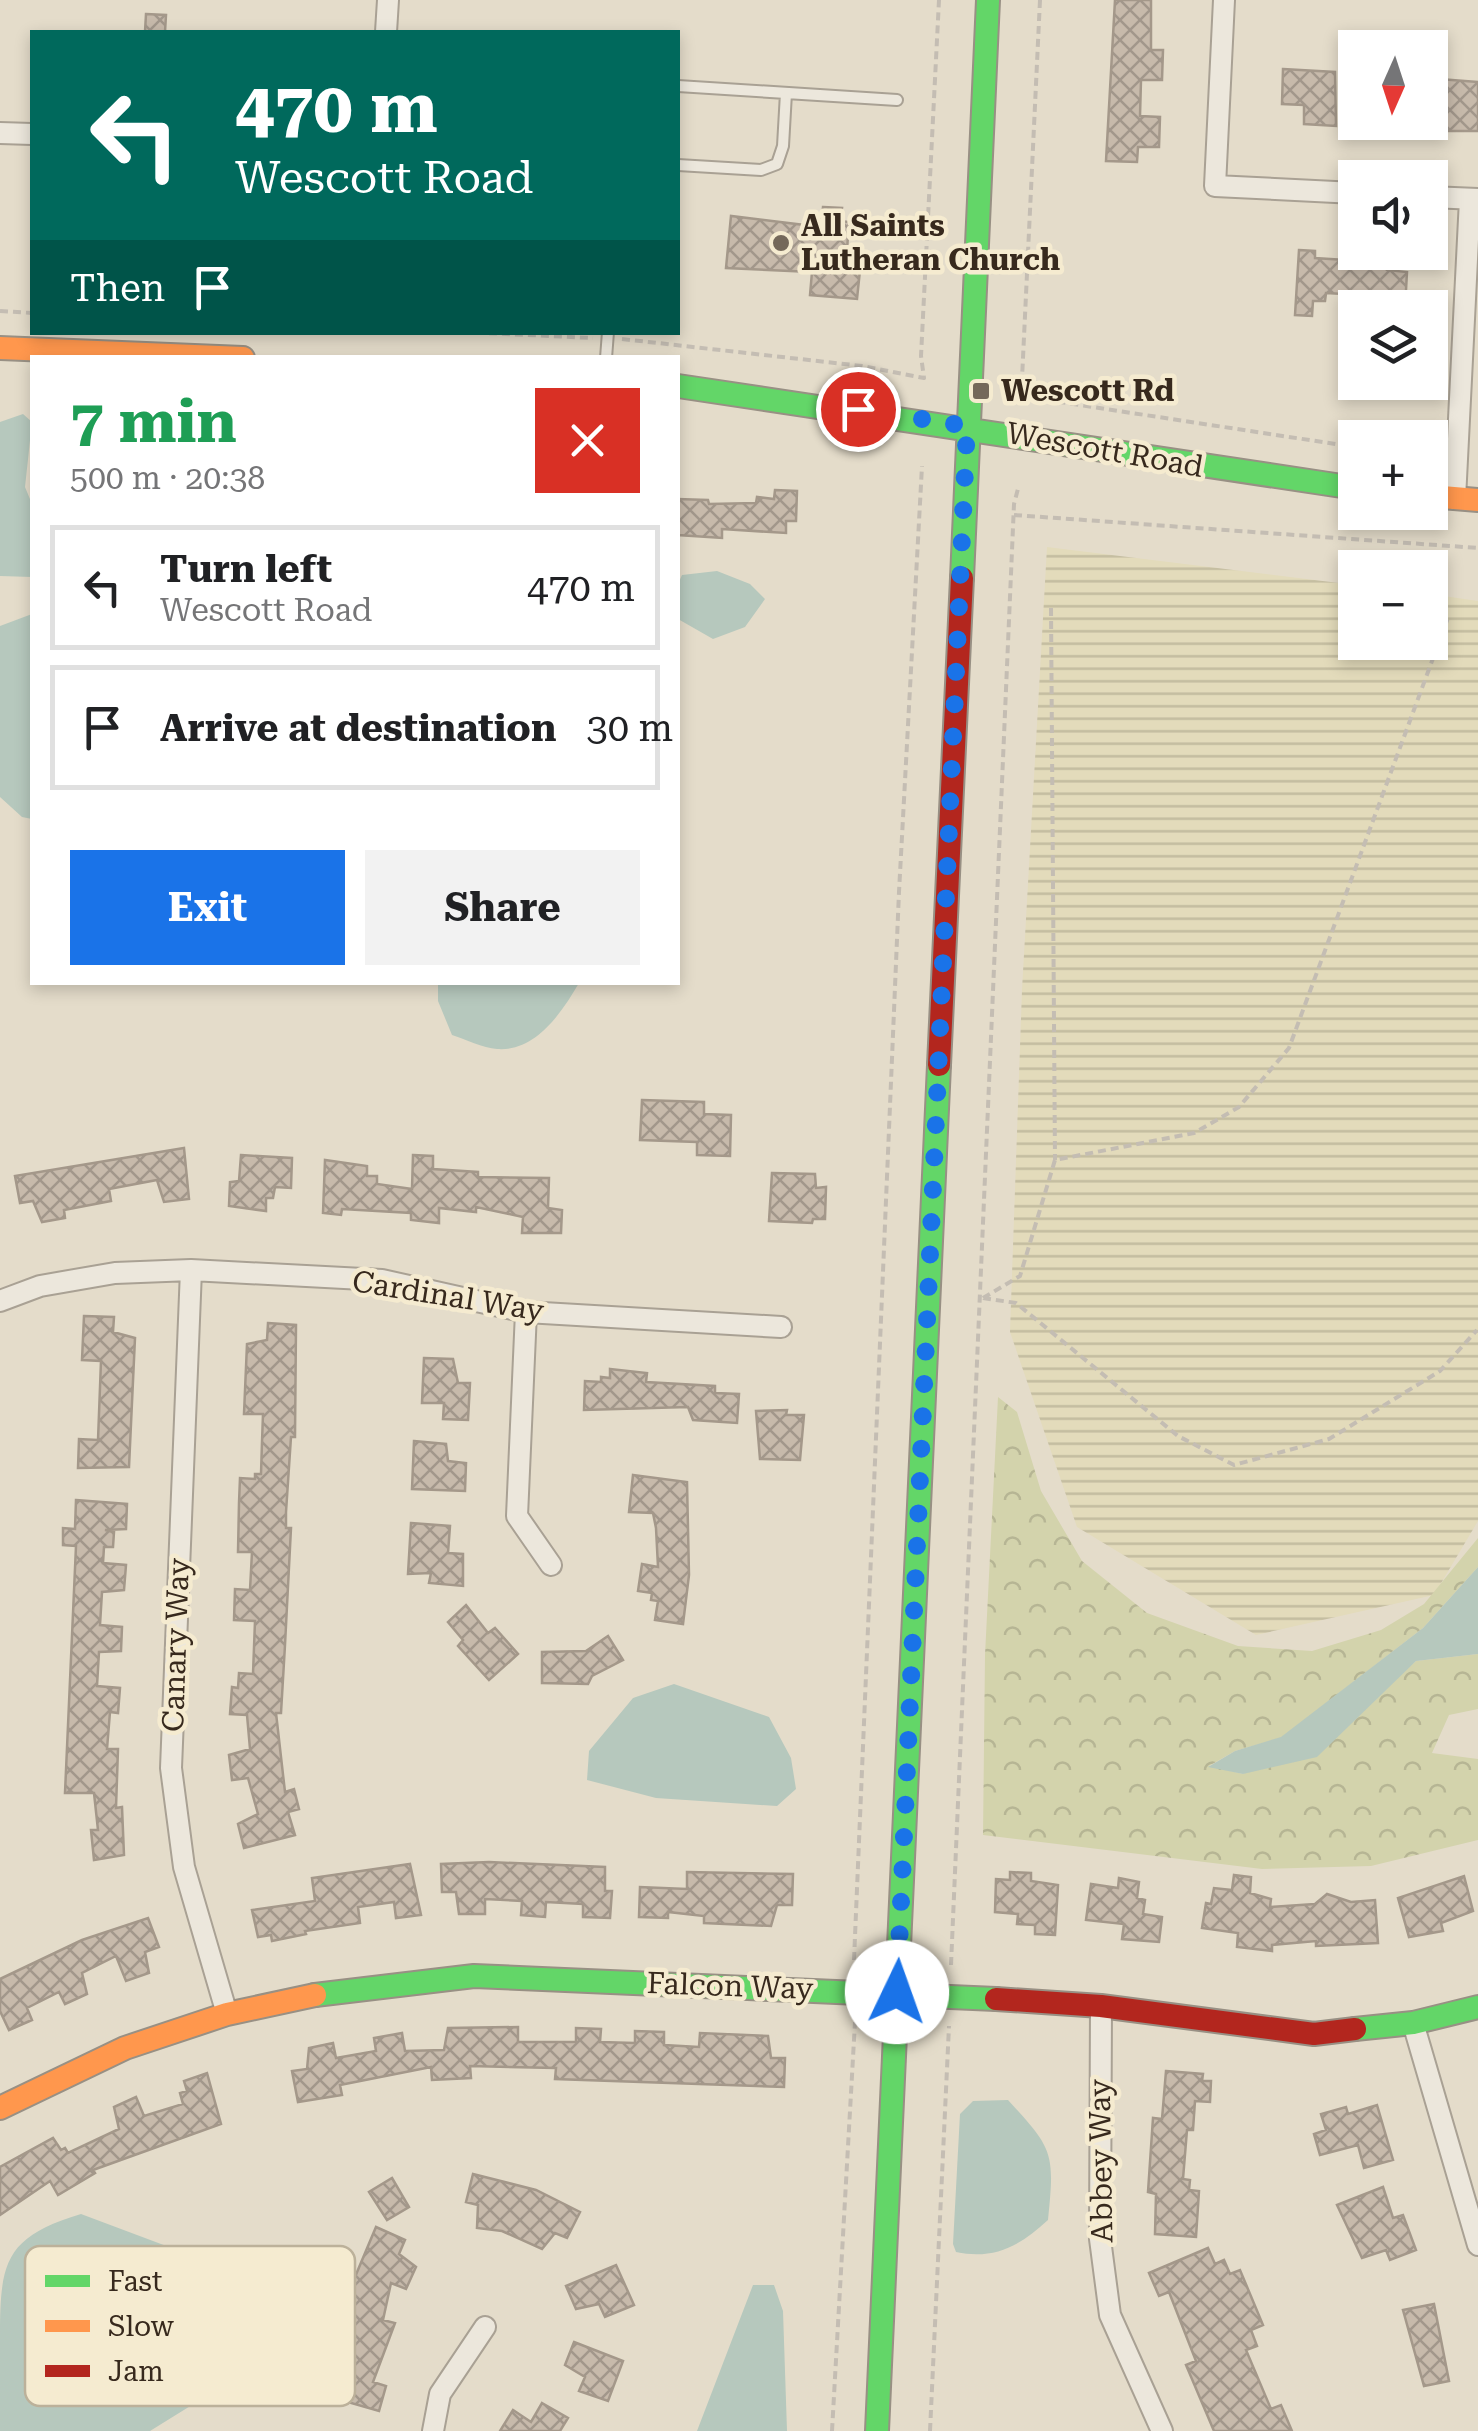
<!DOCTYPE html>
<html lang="en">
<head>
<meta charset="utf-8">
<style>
	body { margin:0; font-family:"Roboto Serif",serif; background:#f2f2f2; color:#202124; height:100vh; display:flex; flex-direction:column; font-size:38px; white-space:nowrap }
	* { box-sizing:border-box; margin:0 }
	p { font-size:32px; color:#757577 }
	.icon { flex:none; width:55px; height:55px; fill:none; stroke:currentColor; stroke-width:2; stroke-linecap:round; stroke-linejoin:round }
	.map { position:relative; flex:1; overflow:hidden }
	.panel { position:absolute; left:30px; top:355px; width:650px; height:630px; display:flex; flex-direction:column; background:#fff; border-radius:0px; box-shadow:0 5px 15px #0003 }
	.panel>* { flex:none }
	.top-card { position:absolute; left:30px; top:30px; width:650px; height:305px; border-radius:0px; box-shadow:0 5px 15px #0003; background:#00695c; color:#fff; overflow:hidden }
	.needle { width:65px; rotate:183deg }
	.tools { position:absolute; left:1338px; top:30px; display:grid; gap:20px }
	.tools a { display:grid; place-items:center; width:110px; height:110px; border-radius:0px; background:#fff; box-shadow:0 5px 15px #0003; font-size:50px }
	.pin { position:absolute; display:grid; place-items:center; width:85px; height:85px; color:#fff; margin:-42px; border:5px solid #fff; border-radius:50%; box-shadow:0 2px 10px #0007 }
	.me { position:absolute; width:110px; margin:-55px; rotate:3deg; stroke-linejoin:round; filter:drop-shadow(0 0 8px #0008) }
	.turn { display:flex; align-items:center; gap:35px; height:210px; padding:0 40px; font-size:45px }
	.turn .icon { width:130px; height:130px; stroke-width:2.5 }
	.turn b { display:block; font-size:70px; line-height:85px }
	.then { display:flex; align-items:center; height:95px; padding:0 40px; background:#0003; gap:20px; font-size:38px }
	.round { display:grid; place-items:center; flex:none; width:105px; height:105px; border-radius:0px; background:#f2f2f2 }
	.summary { display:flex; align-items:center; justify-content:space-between; height:170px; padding:0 40px }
	h1 { font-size:60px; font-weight:700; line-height:75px; color:#1e9e55 }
	.primary-button { display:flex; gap:20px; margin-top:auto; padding:20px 40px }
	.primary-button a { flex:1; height:115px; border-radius:0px; background:#1a73e8; color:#fff; font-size:40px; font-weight:700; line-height:115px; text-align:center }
	.primary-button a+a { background:#f2f2f2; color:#202124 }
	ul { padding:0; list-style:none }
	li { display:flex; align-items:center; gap:30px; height:125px; margin:0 20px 15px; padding:0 20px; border:5px solid #e0e0e0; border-radius:0px }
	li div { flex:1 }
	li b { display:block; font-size:38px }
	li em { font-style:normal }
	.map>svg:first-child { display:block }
</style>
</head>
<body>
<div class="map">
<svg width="1478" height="2431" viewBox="0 0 1478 2431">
	<defs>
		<pattern id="farmland-rules" width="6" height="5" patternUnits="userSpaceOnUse" patternTransform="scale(2.5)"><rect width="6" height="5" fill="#e3dbbb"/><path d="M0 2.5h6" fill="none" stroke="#c3bca0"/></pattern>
		<pattern id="forest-crowns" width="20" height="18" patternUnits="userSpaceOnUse" patternTransform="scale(2.5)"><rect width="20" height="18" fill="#d3d3ac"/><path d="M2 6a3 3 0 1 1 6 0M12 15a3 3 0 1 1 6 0" fill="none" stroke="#b6b594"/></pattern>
		<pattern id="building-cross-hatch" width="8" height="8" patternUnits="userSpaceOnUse" patternTransform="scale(2.5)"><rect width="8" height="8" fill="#c7baab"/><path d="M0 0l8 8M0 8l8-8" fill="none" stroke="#a2978b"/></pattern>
	</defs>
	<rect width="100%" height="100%" fill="#e4dcca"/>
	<!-- farmland -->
	<path fill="url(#farmland-rules)" d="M1047 547 1355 585V642H1430V594L1478 601V1521L1434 1595 1256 1635 1077 1527 1010 1332 1022 990Z"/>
	<!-- forest -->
	<path fill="url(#forest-crowns)" d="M998 1397 1017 1412 1041 1491 1082 1561 1147 1613 1238 1646 1312 1651 1381 1630 1424 1604 1478 1538V1567L1423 1628 1281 1738 1235 1751 1209 1766 1243 1774 1373 1699 1416 1661 1478 1654V1709L1449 1715 1432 1753 1478 1759V1840L1371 1866 1262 1869 983 1835 985 1655Z"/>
	<!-- water -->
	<path fill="#b6c8bd" d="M23 414 32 422 25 487 32 504V577L0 576V422Z
		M717 571 750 584 765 599 745 627 713 639 678 619V584L682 575Z
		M32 614V819L22 817 0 797V626Z
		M438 983V982L579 983C562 1012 536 1052 497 1049 483 1048 465 1039 452 1035L438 1001Z
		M1478 1567V1654L1416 1661 1317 1757 1243 1774 1208 1767 1235 1751 1281 1737 1423 1628Z
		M674 1684 769 1717 791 1758 796 1789 777 1806 656 1798 587 1780 589 1751 633 1698Z
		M1008 2100C1053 2149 1055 2152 1048 2220 1020 2246 994 2260 956 2252L953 2244 960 2114 973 2101Z
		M81 2214 185 2253 199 2278 216 2360 200 2400 150 2431H0C0 2399 0 2368 0 2336 0 2262 5 2237 81 2214Z
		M753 2285H774L783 2311 787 2431H697Z"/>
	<!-- building -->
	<path fill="url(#building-cross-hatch)" stroke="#a4988a" stroke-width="2.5" d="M1115 0H1151V50H1163L1162 80H1141L1140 116 1160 117 1159 147H1138L1137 162 1106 161Z
		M146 14 166 15 165 32H145Z
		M1283 69 1335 72 1336 126 1304 124V105L1282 104Z
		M1439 79 1478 82V131H1434Z
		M823 207 842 208 840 221 849 222 847 250 862 251 857 299 810 295 812 272 726 268 731 216 813 226 814 219 822 220Z
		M1299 250 1315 251V258L1361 261V252H1389L1387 270 1407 272 1405 308 1362 304V295L1326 293 1325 301H1313L1312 316 1295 315Z
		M775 490 797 491 796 521H786V533L722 529V538L678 535V499L708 500 709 504 756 503 757 497 774 499Z
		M642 1100 704 1102V1114L731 1115 730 1156 697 1155V1142L640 1140Z
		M184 1148 189 1199 164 1202 157 1180 109 1189 111 1201 64 1210 65 1218 42 1222 33 1201 20 1203 15 1176Z
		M241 1155 292 1158 291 1188 275 1187 273 1198H266V1211L229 1206 230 1182 239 1181Z
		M413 1155 433 1156V1169L478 1172V1177L549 1178 548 1208 562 1210 561 1233H522L523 1217 476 1207V1212L439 1208V1223L411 1220V1213L342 1209 341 1215 323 1213 325 1160 367 1166V1176H377V1184L412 1189Z
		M772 1173 815 1174 816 1188 826 1187 825 1219H813L812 1223 769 1221Z
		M84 1316 114 1317 113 1332 135 1338 129 1467 78 1468 79 1439 98 1440 101 1361 82 1360Z
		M268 1323 296 1325 295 1437H291L286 1512V1528H291L285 1645 281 1713H276L285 1792 294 1789 299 1809 288 1812 295 1835 244 1848 238 1824 258 1814 248 1778 232 1780 229 1755 250 1749 247 1715 230 1714 232 1687 238 1688 239 1673 253 1674 255 1621 234 1620 235 1589 250 1590 252 1552H238L239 1503 240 1478 255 1479V1474H261L262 1442 263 1414H244L247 1344 267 1340Z
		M424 1358 453 1359 458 1383H470L468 1420 443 1419 444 1403H422Z
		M610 1369 647 1373 646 1382 715 1386V1393L739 1394 737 1423 693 1420 688 1407 584 1410 585 1381 601 1382V1377L610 1378Z
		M787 1410 786 1415H804L800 1460 760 1459 756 1411Z
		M414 1441 446 1444 448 1461 466 1463 465 1491 412 1489Z
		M633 1475 687 1482 689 1575 683 1624 655 1620 658 1601 651 1600 652 1593 638 1591 642 1564 658 1567 656 1528 653 1513 629 1512Z
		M76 1500 127 1504 126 1529 105 1530 114 1532 113 1547H104L103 1563 126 1565 124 1590 102 1592 100 1625 122 1627 121 1651 99 1652 97 1686 120 1688 118 1713 110 1712 107 1749H118L116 1808 122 1807 124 1855 94 1860 91 1830H98L94 1793H65L76 1546 63 1545V1528L75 1529Z
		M411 1523 450 1526 448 1553 463 1554V1586L429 1583 431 1573 408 1574Z
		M466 1605 488 1633 495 1628 518 1654 489 1680 458 1646 463 1640 448 1622Z
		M608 1636 623 1660 592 1676 588 1684 542 1683V1652L586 1651Z
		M489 1862 605 1867V1891H612L610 1918 583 1917V1904L546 1902 545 1917 521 1915 522 1901 485 1899V1914H459L456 1892H442L441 1864Z
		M410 1864 421 1915 396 1918 394 1902 358 1907 360 1923 305 1931 306 1934 272 1941 271 1935 258 1937 252 1910 315 1901 312 1878Z
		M687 1872 793 1874 792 1905H777L771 1926 704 1923V1916L668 1912V1918L639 1917 640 1887 687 1889Z
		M1010 1872 1031 1873V1881L1058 1885 1055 1935 1035 1934V1925L1017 1924 1018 1914 995 1912 996 1879 1010 1880Z
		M1234 1875 1251 1877 1250 1893 1271 1899 1270 1907 1315 1904 1327 1894 1351 1902 1375 1900 1378 1943 1316 1946V1941L1272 1945V1951L1237 1947 1238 1933 1202 1928 1206 1903 1211 1904 1214 1888 1232 1890Z
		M1464 1876 1473 1911 1441 1923 1443 1931 1409 1937 1398 1898Z
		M1119 1878 1139 1882 1137 1898 1145 1900 1143 1914 1162 1917 1159 1942 1122 1939 1124 1924 1086 1920 1091 1884 1118 1888Z
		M148 1918 159 1947 145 1952 149 1973 126 1981 116 1956 82 1973 87 1994 65 2004 59 1992 27 2008 32 2020 9 2030 0 2011V1979L82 1940Z
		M518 2027V2042H576V2028L601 2029 600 2042 635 2043V2031L664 2032V2045L699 2047 700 2033 768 2036 771 2058H785L784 2087 555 2079 556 2068 470 2066 471 2078 432 2080 431 2067 340 2085 342 2095 298 2102 292 2071 307 2069 309 2048 333 2043 336 2058 376 2051 374 2038 402 2033 405 2051 444 2050 448 2028Z
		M1166 2071 1203 2074 1202 2081H1211L1210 2102 1195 2101 1193 2130H1187L1183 2179 1190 2180 1189 2190 1199 2191 1196 2237 1155 2234 1156 2194 1148 2192 1153 2118 1162 2119Z
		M207 2073 221 2124 93 2170 95 2173 58 2195 50 2181 0 2215V2167L53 2138 61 2150 65 2148 68 2153 119 2129 114 2107 136 2097 144 2116 183 2104 180 2093 187 2091 184 2081Z
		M1377 2105 1393 2160 1364 2168 1358 2145 1320 2155 1314 2134 1326 2130 1321 2114 1346 2107 1348 2114Z
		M473 2174 536 2190 580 2212 567 2238 555 2233 542 2249 502 2231 477 2228 478 2205 466 2202Z
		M392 2178 409 2207 387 2220 369 2192Z
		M1383 2187 1393 2218 1403 2215 1416 2250 1390 2260 1386 2250 1362 2258 1337 2205Z
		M376 2227 405 2240 399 2254 416 2267 406 2289 391 2283 383 2320 395 2323 373 2382 386 2386 379 2411 330 2397 347 2336 339 2334 355 2277Z
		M1208 2248 1215 2264 1224 2260 1230 2274 1240 2270 1263 2325 1251 2330 1257 2346 1246 2350 1271 2409 1281 2405 1292 2431H1214L1186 2365 1196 2361 1169 2292 1159 2296 1149 2273Z
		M616 2265 634 2305 605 2317 599 2304 576 2309 566 2286Z
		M1434 2304 1449 2381 1424 2386 1403 2310Z
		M574 2342 623 2361 608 2401 579 2391 585 2377 565 2365Z
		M542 2403 568 2418 560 2431H500L513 2410 531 2422Z"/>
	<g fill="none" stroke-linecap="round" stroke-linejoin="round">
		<defs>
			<path id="lane" d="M678 86 897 100
				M678 165 761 170 777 164 783 146 786 93
				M606 358 608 332"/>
			<path id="street" d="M1224 0 1215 186 1355 193
				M386 32 388 0
				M0 133 32 134
				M1430 197 1478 199
				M1455 499 1470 199
				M191 1270 171 1768 184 1867 227 2014
				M0 1301 40 1286 115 1273 191 1270 382 1280 526 1312 781 1327
				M526 1312 517 1516 551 1565
				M1101 2006 1100 2239 1110 2315 1162 2431
				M1413 2023 1478 2245
				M433 2431 440 2394 485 2327"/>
			<path id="fast" d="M678 386 1355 488
				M962 578 988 0
				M315 1995 474 1976 996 1999
				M1355 2029 1413 2023 1478 2007
				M877 2431 939 1065"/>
			<path id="slow" d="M0 348 243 358
				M1430 496 1478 500
				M0 2108 125 2048 227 2014 315 1995"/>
			<path id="jam" d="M939 1065 962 578
				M996 1999 1101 2006 1314 2034 1355 2029"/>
		</defs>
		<!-- lane casing -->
		<use href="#lane" stroke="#a9a194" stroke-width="14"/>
		<!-- street casing -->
		<use href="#street" stroke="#a9a194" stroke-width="24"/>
		<!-- fast casing -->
		<use href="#fast" stroke="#989084" stroke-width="26"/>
		<!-- slow casing -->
		<use href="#slow" stroke="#989084" stroke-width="26"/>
		<!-- jam casing -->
		<use href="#jam" stroke="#989084" stroke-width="26"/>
		<!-- path -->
		<path stroke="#c4bdb3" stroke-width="4" stroke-dasharray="8 5" stroke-linecap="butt" d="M1040 0 1022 379 1027 397 1355 447
			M0 311 32 313
			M463 332 593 338
			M622 339 862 366 924 378 921 356 939 0
			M1014 515 1478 548
			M1051 608 1055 1160
			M983 1298 1020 1276 1055 1160 1194 1133 1239 1107 1289 1048 1449 615
			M983 1298 1016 1303 1178 1436 1234 1465 1329 1439 1440 1371 1477 1330
			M854 1960 899 892 922 466
			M951 1965 1014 504 1019 485
			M832 2431 855 2022
			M930 2431 949 2026"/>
		<!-- lane -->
		<use href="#lane" stroke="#ece7dc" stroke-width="10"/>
		<!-- street -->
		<use href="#street" stroke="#ece7dc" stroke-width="20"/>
		<!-- fast -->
		<use href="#fast" stroke="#63d668" stroke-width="22"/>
		<!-- slow -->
		<use href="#slow" stroke="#ff974d" stroke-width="22"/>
		<!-- jam -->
		<use href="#jam" stroke="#b3261e" stroke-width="22"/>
	</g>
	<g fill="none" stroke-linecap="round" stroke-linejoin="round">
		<!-- route -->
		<path stroke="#1a73e8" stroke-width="18" stroke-dasharray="0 32.4" d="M858 409 967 426 897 1992"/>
	</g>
	<!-- markers -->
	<g fill="#74685a" stroke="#f5ebd0" stroke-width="4">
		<circle cx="781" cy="243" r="10"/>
		<rect x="971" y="381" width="20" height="20" rx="5"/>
	</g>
	<g text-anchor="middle" stroke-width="9" stroke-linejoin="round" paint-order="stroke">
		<!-- poi labels -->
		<g font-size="30" font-weight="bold" fill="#37291d" stroke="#f5ebd0" text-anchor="start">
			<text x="801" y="236">All Saints<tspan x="801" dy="34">Lutheran Church</tspan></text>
			<text x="1001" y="401">Wescott Rd</text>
		</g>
		<!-- street labels -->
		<g font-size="30" fill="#37291d" stroke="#f5ebd0">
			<text transform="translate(1105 450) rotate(10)" y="10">Wescott Road</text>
			<text transform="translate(448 1296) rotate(9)" y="10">Cardinal Way</text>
			<text transform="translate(176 1645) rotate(-88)" y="10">Canary Way</text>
			<text transform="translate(730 1986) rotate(2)" y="10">Falcon Way</text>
			<text transform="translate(1101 2161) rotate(-91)" y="10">Abbey Way</text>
		</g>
	</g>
	<!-- legend -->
	<rect x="25" y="2246" width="330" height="160" rx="15" fill="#f5ebd0" stroke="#bcb19a" stroke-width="2.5"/>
	<rect x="45" y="2275" width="45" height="12" fill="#63d668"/>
	<rect x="45" y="2320" width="45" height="12" fill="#ff974d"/>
	<rect x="45" y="2365" width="45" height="12" fill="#b3261e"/>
	<g font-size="28" fill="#37291d">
		<text x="108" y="2291">Fast</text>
		<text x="108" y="2336">Slow</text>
		<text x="108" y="2381">Jam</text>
	</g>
</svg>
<div class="tools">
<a><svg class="needle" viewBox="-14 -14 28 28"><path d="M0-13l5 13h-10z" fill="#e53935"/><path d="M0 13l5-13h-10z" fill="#757577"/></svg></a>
<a><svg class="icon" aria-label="sound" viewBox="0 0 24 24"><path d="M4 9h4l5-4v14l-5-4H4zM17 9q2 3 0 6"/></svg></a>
<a><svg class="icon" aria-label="layers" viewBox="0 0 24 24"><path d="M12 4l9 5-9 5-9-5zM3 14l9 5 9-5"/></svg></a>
<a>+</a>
<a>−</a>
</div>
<div class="pin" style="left:858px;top:409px;background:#d93025"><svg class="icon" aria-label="arrive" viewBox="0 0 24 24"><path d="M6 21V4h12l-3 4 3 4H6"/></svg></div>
<svg class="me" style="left:897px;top:1992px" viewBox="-20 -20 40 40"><circle r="19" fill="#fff"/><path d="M0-13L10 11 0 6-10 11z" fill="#1a73e8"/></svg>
<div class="top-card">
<div class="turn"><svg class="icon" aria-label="left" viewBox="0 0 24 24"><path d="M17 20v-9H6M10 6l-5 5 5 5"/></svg><div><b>470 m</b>Wescott Road</div></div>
<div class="then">Then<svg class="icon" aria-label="arrive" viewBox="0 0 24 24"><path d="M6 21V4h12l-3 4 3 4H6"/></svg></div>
</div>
<section class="panel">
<div class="summary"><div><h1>7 min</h1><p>500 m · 20:38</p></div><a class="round" style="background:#d93025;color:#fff"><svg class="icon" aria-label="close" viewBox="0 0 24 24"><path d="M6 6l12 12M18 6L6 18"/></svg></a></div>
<ul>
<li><svg class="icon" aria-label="left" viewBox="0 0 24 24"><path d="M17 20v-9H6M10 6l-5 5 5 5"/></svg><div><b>Turn left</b><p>Wescott Road</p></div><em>470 m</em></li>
<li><svg class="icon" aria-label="arrive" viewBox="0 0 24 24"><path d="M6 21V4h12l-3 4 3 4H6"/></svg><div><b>Arrive at destination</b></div><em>30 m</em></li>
</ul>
<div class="primary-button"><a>Exit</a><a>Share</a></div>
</section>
</div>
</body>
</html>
